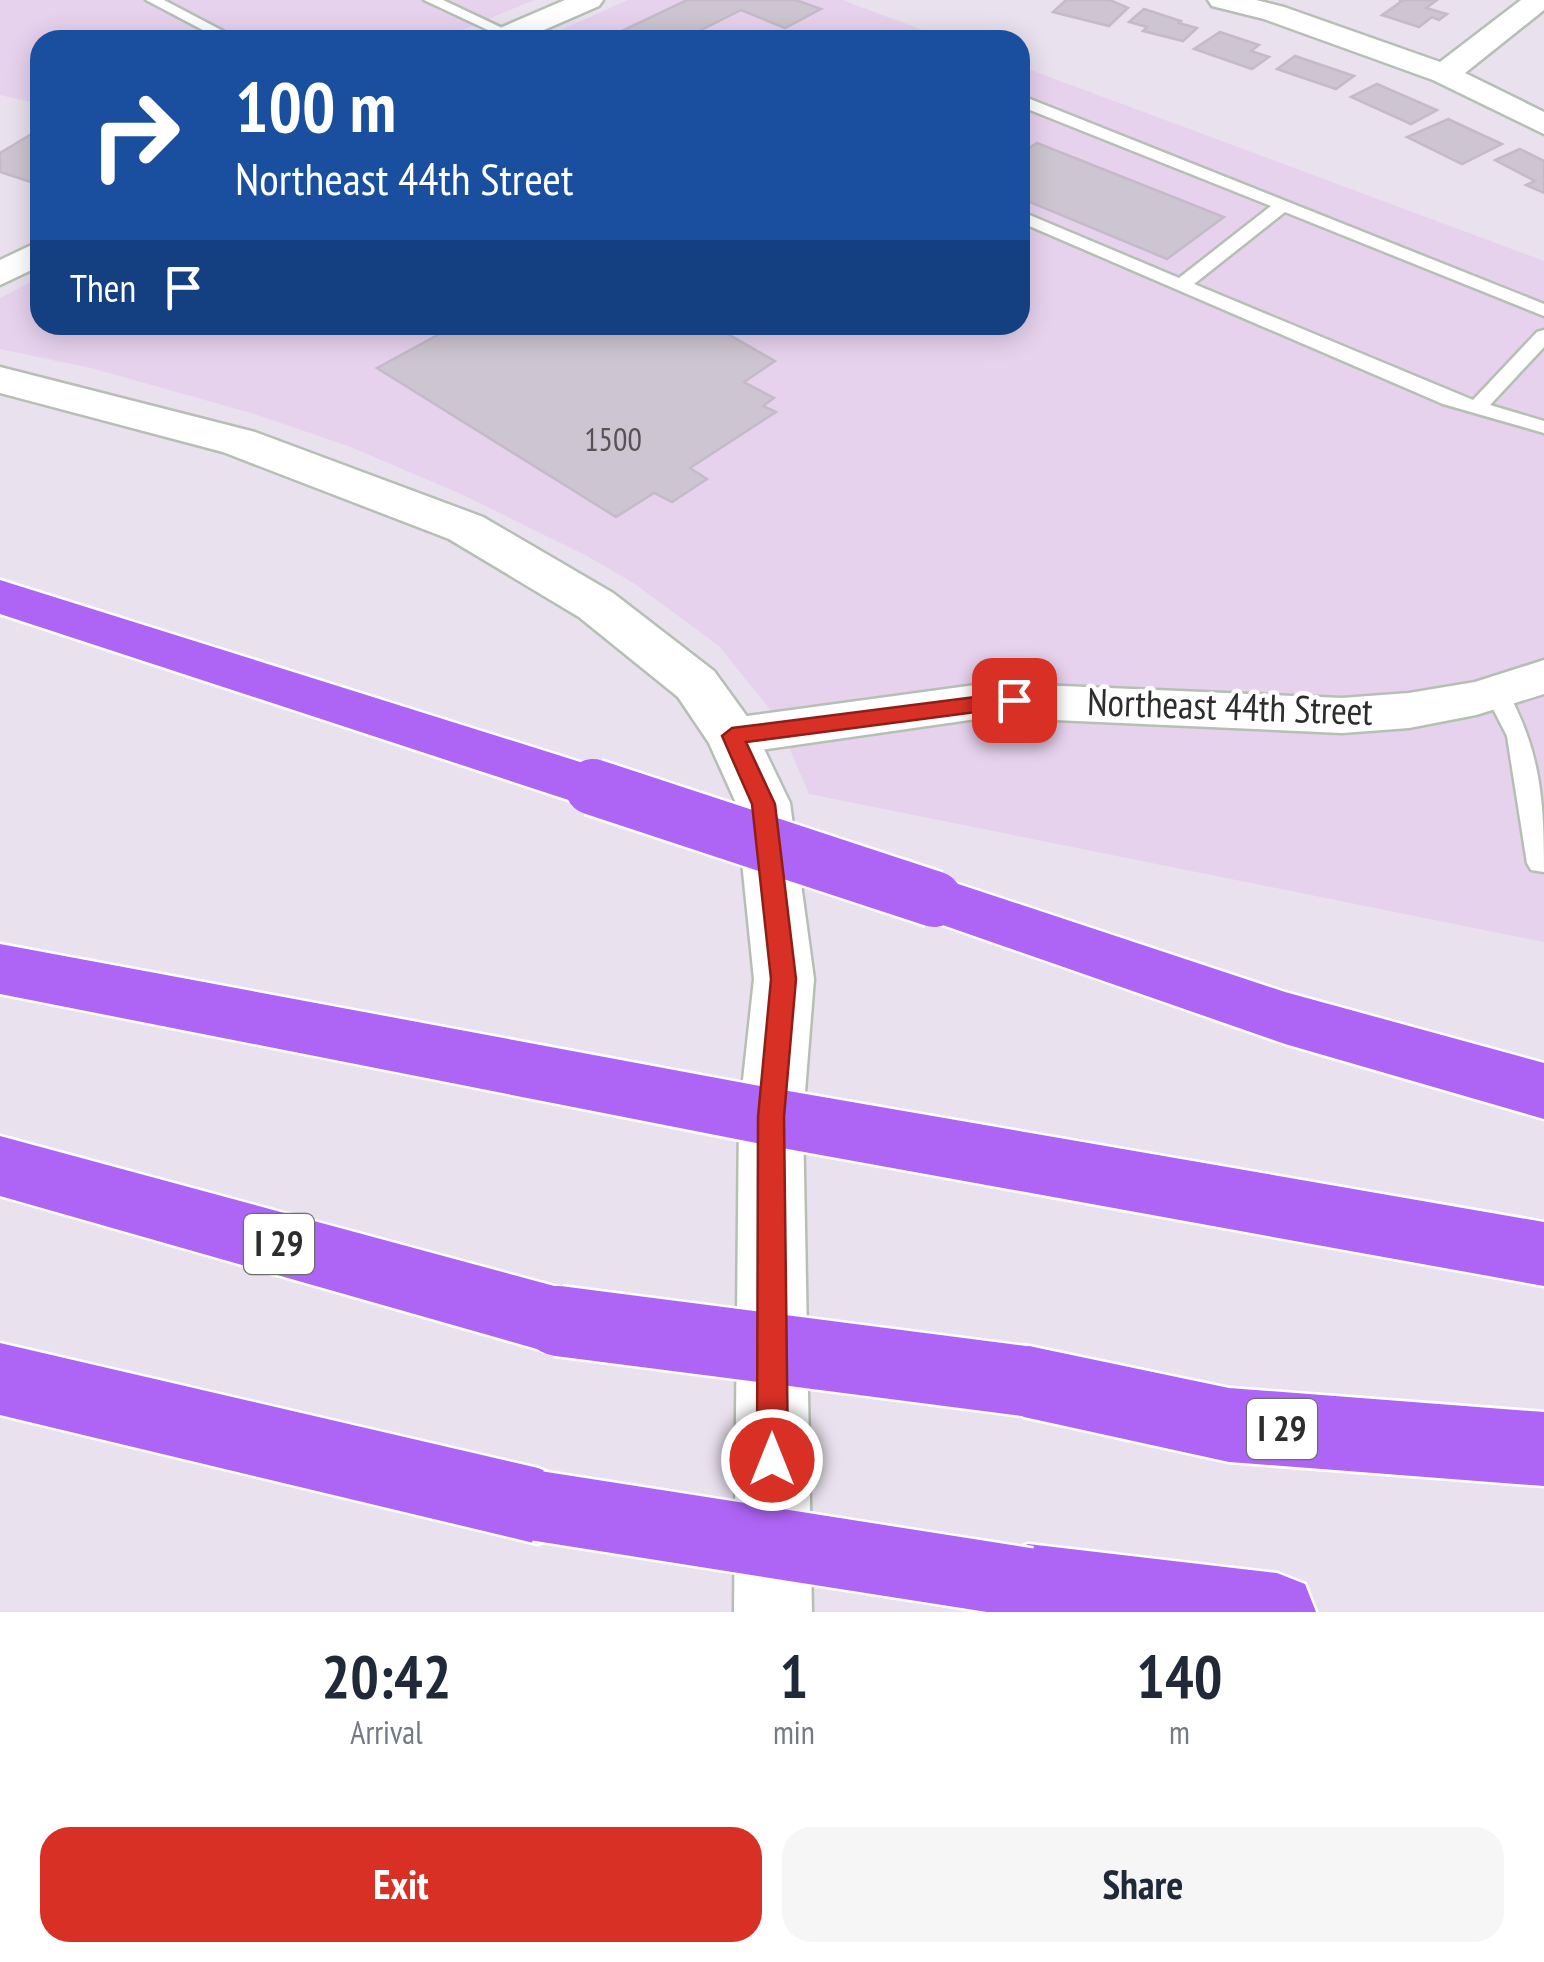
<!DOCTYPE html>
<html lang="en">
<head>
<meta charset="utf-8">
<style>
	body { margin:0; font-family:"PT Sans Narrow",sans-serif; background:#f6f6f7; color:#1f2937; height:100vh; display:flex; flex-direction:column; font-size:38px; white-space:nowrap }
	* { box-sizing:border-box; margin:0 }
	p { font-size:32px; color:#747a83 }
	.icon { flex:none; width:55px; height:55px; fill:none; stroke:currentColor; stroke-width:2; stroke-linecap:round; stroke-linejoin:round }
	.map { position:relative; height:1612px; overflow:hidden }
	.sheet { display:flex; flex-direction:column; background:#fff; flex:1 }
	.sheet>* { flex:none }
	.hud { position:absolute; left:30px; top:30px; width:1000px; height:305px; border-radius:30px; box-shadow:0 5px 25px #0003; background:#1a4fa0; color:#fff; overflow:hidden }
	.pin { position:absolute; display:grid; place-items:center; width:85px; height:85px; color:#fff; margin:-42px; border-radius:20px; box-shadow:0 5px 15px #0006 }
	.me { position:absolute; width:110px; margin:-55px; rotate:0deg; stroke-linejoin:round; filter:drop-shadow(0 0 8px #0008) }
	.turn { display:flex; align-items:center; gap:35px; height:210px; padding:0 40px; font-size:45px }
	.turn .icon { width:130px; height:130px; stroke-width:2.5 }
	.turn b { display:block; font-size:70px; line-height:85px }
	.then { display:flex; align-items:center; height:95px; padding:0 40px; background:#0003; gap:20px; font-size:38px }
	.eta { display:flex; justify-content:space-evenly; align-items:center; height:170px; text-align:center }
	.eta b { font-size:60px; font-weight:700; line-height:70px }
	.cta { display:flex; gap:20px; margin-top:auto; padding:20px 40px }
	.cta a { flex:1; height:115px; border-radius:30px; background:#d93025; color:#fff; font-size:40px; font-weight:700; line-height:115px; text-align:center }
	.cta a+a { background:#f6f6f7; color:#1f2937 }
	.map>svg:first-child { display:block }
</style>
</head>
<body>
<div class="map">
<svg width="1544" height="1612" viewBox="0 0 1544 1612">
	<rect width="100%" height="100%" fill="#e9e1ee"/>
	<!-- education -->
	<path fill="#e7d2ee" d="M0 0H534L438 40H40V104L0 95Z
		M628 0H842L950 40H538Z
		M1020 66 1544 261V942L809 794 776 717 719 646 632 582 587 556 461 494 348 446 251 413 91 368 0 349V298L40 277V325H1020Z"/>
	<!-- building -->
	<path fill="#cdc5d1" stroke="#c5bac9" stroke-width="2.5" d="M687 0H796L821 9 785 28 741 10 681 40H647L624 30Z
		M1066 0H1110L1128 8 1109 26 1053 12Z
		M1399 0H1437L1426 8 1447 14 1439 20 1432 17 1419 27 1382 15 1402 1Z
		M1144 9 1181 21 1179 23 1197 28 1183 41 1143 31 1147 27 1129 22Z
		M1220 32 1259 45 1251 51 1269 57 1252 69 1194 49Z
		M1295 56 1354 76 1336 89 1277 69Z
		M1377 84 1437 110 1411 124 1351 97Z
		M1448 119 1502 144 1462 164 1407 137Z
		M40 129V185L0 172V153Z
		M1037 143 1224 217 1167 259 1020 198V154Z
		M1520 149 1544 161V193L1526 185 1535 181 1495 160Z
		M456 325H712L775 361 744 382 774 398 763 406 776 412 690 468 707 479 672 502 654 493 616 517 377 368Z"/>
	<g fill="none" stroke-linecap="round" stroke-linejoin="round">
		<defs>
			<path id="service" d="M146 0H164L240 40H222Z
				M424 0H443L515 34 503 37Z
				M827 33 864 36 871 40H795Z
				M1020 95 1544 304V316L1285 212 1194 284 1473 400 1537 332 1544 330V347L1490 405 1544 421V433L1443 404 1020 222V211L1179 278 1271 206 1020 106Z
				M1498 687 1506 689C1541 751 1544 802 1544 872L1531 870 1527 863 1507 736 1486 695Z"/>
			<path id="minor" d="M565 0H603L599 6 521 40H481L486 34Z
				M1208 0H1256L1284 7 1440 62 1521 0H1544V10L1465 73 1544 112V134L1433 80 1264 19 1212 6Z
				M40 241V266L0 285V260Z
				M1544 660V694L1476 715 1409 728 1342 733 990 717 732 754 715 749 708 736 715 723 732 718 990 683 1342 698 1409 693 1475 682Z"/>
			<path id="tertiary" d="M0 367 255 432 483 517 613 593 714 671 751 722 790 803 814 979 803 1117 812 1612H734L739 1117 754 979 736 803 709 743 678 697 579 617 449 539 223 452 0 393Z"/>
			<path id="motorway" d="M0 580 612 772 620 787 612 802 593 808 0 614Z
				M934 876 1285 992 1544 1063V1119L1285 1044 914 915 905 899 914 883Z
				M0 944 771 1088 1544 1222V1286L771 1146 0 994Z
				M0 1136 558 1287 583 1297 593 1321 583 1345 558 1355 0 1196Z
				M0 1343 538 1468 565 1479 576 1506 565 1533 538 1544 0 1415Z
				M1024 1345 1229 1388 1544 1412V1486L1229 1462 1024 1417 999 1406 988 1381 999 1356Z
				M1028 1544 1277 1573 1305 1584 1316 1612H1004L989 1583 1000 1555Z"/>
		</defs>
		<!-- service casing -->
		<use href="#service" stroke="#b6bfb4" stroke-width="5"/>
		<!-- minor casing -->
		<use href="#minor" stroke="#b6bfb4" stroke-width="5"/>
		<!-- tertiary casing -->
		<use href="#tertiary" stroke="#b6bfb4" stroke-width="5"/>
		<!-- motorway casing -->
		<use href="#motorway" stroke="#fff" stroke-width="5"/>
		<!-- service -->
		<use href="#service" fill="#fff" fill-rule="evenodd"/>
		<!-- minor -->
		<use href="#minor" fill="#fff" fill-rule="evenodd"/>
		<!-- tertiary -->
		<use href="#tertiary" fill="#fff" fill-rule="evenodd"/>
		<!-- motorway -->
		<use href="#motorway" fill="#ae65f5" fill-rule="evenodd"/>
		<defs>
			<path id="motorway-bridge-far1" d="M593 787 934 899"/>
			<path id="motorway-bridge" d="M558 1321 1024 1381
				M538 1506 1028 1583"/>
		</defs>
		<!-- motorway-bridge-far1 casing -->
		<use href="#motorway-bridge-far1" stroke="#fff" stroke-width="61" stroke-linecap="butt"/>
		<!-- motorway-bridge casing -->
		<use href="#motorway-bridge" stroke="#fff" stroke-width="75" stroke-linecap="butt"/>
		<!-- motorway-bridge-far1 -->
		<use href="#motorway-bridge-far1" stroke="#ae65f5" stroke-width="56"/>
		<!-- motorway-bridge -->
		<use href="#motorway-bridge" stroke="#ae65f5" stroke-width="70"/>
	</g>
	<!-- route -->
	<path fill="#d93025" stroke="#8d1f18" stroke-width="2.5" d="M1014 692 1022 695 1025 700 1022 706 746 742 775 804 796 979 784 1117 788 1460 783 1471 772 1475 761 1471 757 1460 758 1117 771 979 752 804 722 736 732 728Z"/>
	<g text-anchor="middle" stroke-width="9" stroke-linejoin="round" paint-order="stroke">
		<!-- number labels -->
		<g font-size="32" fill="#555356">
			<text x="613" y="451">1500</text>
		</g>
		<!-- shield labels -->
		<g fill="#fff" stroke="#6c6c6c" stroke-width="2.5">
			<rect x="244" y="1214" width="70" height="60" rx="8"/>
			<rect x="1247" y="1399" width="70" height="60" rx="8"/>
		</g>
		<g font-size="35" font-weight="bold" fill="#2d2d2d">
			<text x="279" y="1256">I 29</text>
			<text x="1282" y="1441">I 29</text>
		</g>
		<!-- street labels -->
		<g font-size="38" fill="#2d2d2d" stroke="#fff">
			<text transform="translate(1230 707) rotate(2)" y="13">Northeast 44th Street</text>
		</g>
	</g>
</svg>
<div class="pin" style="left:1014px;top:700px;background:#d93025"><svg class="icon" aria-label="arrive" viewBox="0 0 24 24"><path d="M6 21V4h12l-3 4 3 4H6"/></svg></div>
<svg class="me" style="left:772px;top:1460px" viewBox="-20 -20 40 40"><circle r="17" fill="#d93025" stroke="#fff" stroke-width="3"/><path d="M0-11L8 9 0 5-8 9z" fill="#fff"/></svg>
<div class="hud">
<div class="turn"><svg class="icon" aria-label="right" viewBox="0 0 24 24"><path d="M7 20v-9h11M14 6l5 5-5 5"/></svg><div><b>100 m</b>Northeast 44th Street</div></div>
<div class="then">Then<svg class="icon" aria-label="arrive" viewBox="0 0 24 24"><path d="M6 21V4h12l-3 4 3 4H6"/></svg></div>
</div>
</div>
<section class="sheet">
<div class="eta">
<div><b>20:42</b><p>Arrival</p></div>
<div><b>1</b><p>min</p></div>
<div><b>140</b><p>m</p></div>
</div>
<div class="cta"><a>Exit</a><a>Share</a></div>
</section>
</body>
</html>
